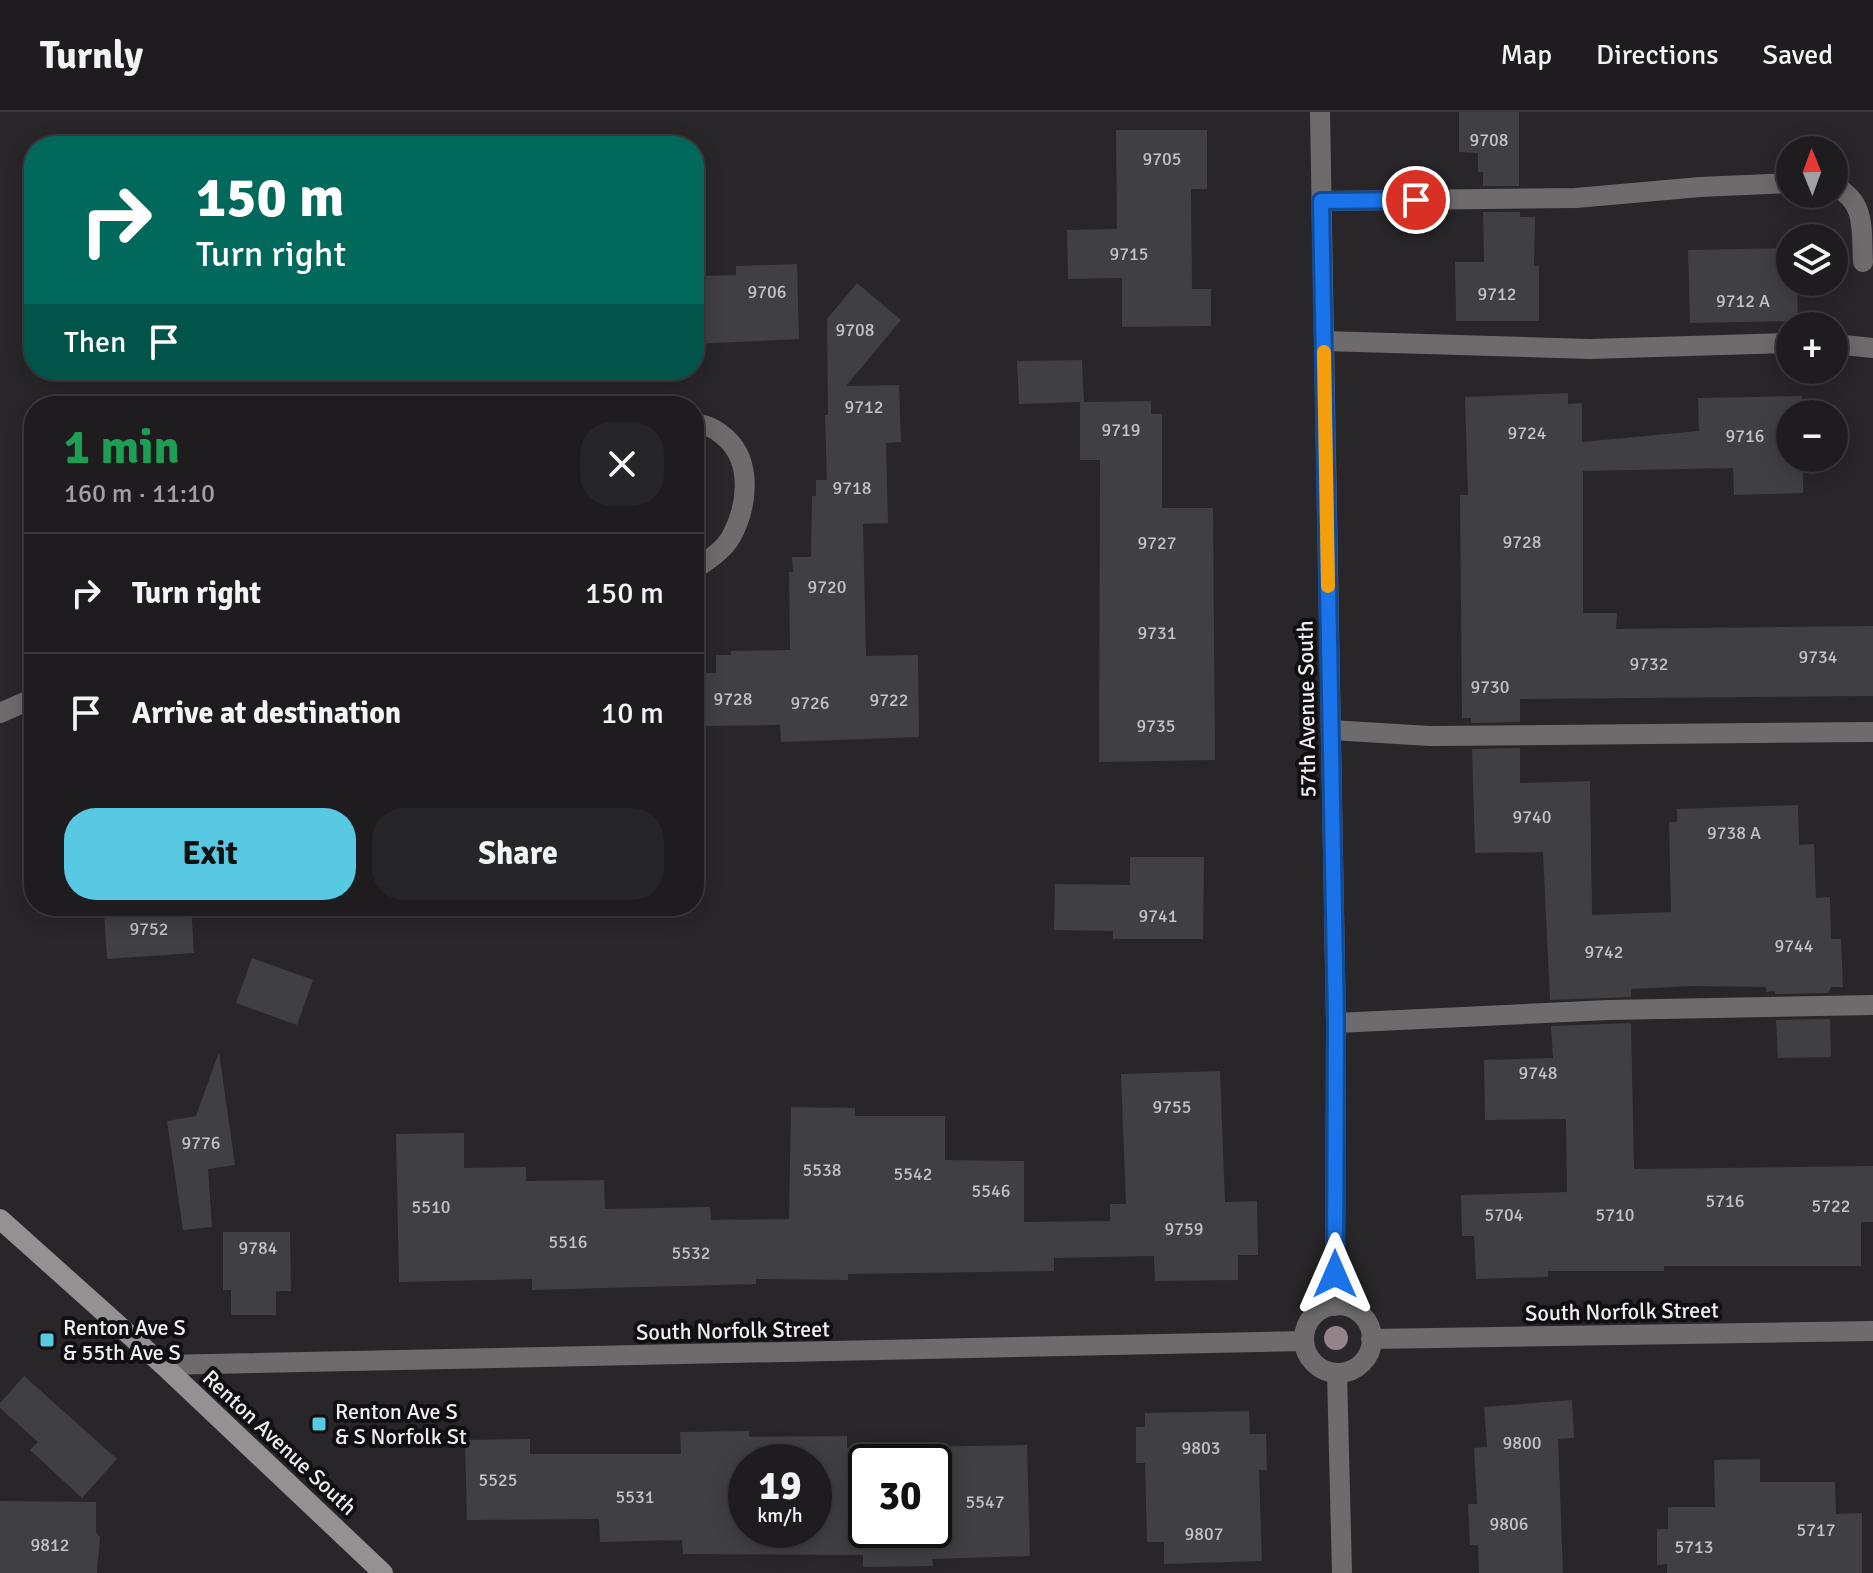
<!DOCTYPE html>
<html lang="en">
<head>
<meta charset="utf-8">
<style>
	body { margin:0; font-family:Signika,sans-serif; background:#262528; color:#f1f3f6; height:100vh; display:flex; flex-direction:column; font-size:30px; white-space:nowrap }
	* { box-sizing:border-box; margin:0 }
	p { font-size:26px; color:#a1a1a4 }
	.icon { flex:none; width:44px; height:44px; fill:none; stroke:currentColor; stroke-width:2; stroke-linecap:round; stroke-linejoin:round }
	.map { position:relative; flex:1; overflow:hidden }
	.details { position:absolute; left:24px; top:284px; width:680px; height:520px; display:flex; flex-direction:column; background:#1e1c1f; border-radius:32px; box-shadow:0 4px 20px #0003,0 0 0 2px #3c3a3d }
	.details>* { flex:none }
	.guide { position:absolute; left:24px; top:24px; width:680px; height:244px; border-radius:32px; box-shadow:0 4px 20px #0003,0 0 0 2px #3c3a3d; background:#00695c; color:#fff; overflow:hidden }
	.needle { width:52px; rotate:359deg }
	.fabs { position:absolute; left:1776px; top:24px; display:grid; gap:16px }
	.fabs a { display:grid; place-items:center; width:72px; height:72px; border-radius:50%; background:#1e1c1f; box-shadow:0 4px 20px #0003,0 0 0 2px #3c3a3d; font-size:40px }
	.speed { position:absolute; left:728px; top:1332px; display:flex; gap:16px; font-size:40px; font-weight:700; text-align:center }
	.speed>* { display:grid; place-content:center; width:104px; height:104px; border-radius:50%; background:#1e1c1f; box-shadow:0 4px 20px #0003,0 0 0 2px #3c3a3d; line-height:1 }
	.speed small { font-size:20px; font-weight:400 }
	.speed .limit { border:4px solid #111; border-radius:12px; background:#fff; color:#111 }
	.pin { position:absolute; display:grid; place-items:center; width:68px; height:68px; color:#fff; margin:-34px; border:4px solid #fff; border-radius:50%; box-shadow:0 2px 8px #0007 }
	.me { position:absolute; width:88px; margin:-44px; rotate:0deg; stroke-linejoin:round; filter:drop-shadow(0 0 6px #0008) }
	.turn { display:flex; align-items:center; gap:28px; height:168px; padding:0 40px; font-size:36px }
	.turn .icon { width:104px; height:104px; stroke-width:2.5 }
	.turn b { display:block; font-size:56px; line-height:68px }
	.then { display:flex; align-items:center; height:76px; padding:0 40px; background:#0003; gap:16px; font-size:30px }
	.round { display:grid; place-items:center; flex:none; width:84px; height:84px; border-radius:32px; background:#262528 }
	.head { display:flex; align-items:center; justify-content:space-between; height:136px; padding:0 40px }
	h1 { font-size:48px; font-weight:800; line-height:60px; color:#1e9e55 }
	.primary-button { display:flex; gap:16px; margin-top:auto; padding:16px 40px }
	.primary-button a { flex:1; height:92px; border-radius:32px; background:#57c9e2; color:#111; font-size:32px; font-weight:800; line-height:92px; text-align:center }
	.primary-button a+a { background:#262528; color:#f1f3f6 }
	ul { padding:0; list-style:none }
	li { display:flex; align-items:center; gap:24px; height:120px; padding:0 40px; border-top:2px solid #3c3a3d }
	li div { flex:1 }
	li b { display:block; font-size:30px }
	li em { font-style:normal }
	header { display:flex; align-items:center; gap:48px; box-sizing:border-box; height:112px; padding:0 40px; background:#1e1c1f; border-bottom:2px solid #3c3a3d }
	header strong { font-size:38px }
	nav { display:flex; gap:44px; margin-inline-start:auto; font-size:28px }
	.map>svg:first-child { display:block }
</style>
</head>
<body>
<header>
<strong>Turnly</strong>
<nav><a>Map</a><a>Directions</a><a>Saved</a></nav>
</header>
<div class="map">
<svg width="1873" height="1461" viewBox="0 0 1873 1461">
	<rect width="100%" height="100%" fill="#282629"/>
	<!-- building -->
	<path fill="#403f42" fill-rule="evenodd" d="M1459 0H1519V74H1483V60H1478V41L1459 40Z
		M1116 18H1207V77H1191L1192 177H1211V214L1122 215V166L1068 167 1067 118 1117 117Z
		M1483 100H1520V105H1535L1534 154H1539V209H1456L1455 150H1484Z
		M1790 136V170H1797L1798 209 1690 211 1688 138Z
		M797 152 799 227 694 232V164L736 163V154Z
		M857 171 901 208 846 274 899 273 901 330 886 331 888 411 863 412 866 544 918 543 919 625 781 630 780 613 704 614 703 561H716V543H731V539L790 538 789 460H793L792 445H811L812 384H816V368H827L825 303H828L827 207Z
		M1082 248 1084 290 1151 289V302H1162V396H1213L1215 648 1099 650 1100 348H1080V290L1019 292 1017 249Z
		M1568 281V292L1582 291V330L1699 319 1698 286 1802 284V302H1790V346H1803V381L1734 383 1733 356 1583 359V355V501H1617L1616 517 1873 514V584L1520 587V610L1471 611V606H1462L1460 383H1468L1465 285Z
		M1520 636V671L1590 669 1592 803 1671 800 1669 710H1677V697L1798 693 1799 733 1814 732 1816 786 1830 785 1831 827H1841L1843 875H1831L1828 881 1775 882V879L1766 880V875L1692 874 1631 877V885L1550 888 1543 740 1475 741 1472 637Z
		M1130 745H1204L1203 827H1113V819L1054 818 1055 772 1130 773Z
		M116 794H191L194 841 107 847 104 800 116 799Z
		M252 846 313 868 297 913 236 891Z
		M1830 907 1831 945 1778 946 1776 908Z
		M1631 911 1634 1057 1873 1054V1110H1861V1154H1664V1159H1548V1165L1476 1167 1474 1124H1462L1461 1083 1567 1080 1566 1007 1485 1008 1484 948 1553 946 1551 914Z
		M219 940 235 1053 208 1057 212 1115 183 1118 167 1009 196 1004Z
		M1220 959 1225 1090 1257 1089 1258 1143H1238V1168L1155 1169 1154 1144 1054 1146V1159L848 1162V1168L756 1167V1172L532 1178V1167L399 1170 396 1022 464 1021V1056L526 1055V1069L604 1068 605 1097 710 1095 711 1108 789 1107 791 995 855 996V1004H945V1048L1024 1049V1110L1110 1109V1092H1126L1121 962Z
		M223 1120H290L291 1179H276V1203H231V1178H223Z
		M24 1264 117 1347 82 1386 30 1338 38 1330 0 1296V1291Z
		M1572 1288 1574 1326 1558 1327 1563 1461H1479L1478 1433H1470L1468 1392H1477L1474 1336 1487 1335 1484 1295Z
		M1249 1299 1250 1322H1266L1267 1358H1259L1262 1449 1164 1452V1430H1147L1145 1351H1136V1315H1145V1301Z
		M749 1319V1325L847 1324V1336L1027 1333 1030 1444 932 1447 933 1454 863 1455V1443L683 1442 682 1428 600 1430 599 1407 467 1408 465 1328 530 1327V1342H681L680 1320ZM746 1350H814V1418H746ZM866 1350H934V1418H866Z
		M1760 1347V1370H1835L1836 1402 1862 1401V1461H1667V1452L1657 1453V1417H1668V1395H1715L1714 1348Z
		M0 1389 96 1390V1420L100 1425 97 1461H0Z"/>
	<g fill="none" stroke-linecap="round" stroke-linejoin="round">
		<!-- lane -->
		<path stroke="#6d6b6c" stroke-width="20" d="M1834 74C1867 90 1861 118 1863 150
			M1321 89 1576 86 1700 75 1790 71
			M1324 229 1590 237 1790 231
			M1834 232 1873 236
			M1331 618 1430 624 1873 620
			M1336 911 1608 898 1873 893"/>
		<!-- street -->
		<path stroke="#6d6b6c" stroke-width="20" d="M1320 0 1336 911 1335 1194
			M694 312C708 312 717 318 727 327 753 352 747 396 731 425 723 439 707 449 694 458
			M0 601 34 586
			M1304 1227a34 34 0 1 1 68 0a34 34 0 1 1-68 0Z
			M1371 1227 1873 1219
			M163 1253 1304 1229
			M1337 1261 1342 1461"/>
		<!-- secondary -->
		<path stroke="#949193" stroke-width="20" d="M0 1107 163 1253 383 1461"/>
	</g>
	<!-- trees -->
	<circle fill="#948489" cx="1336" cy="1226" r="12"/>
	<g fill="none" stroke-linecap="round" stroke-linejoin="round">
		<defs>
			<path id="route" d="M1335 1162 1336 911 1321 89 1416 88"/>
		</defs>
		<!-- route casing -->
		<use href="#route" stroke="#114b97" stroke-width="20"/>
		<!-- route -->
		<use href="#route" stroke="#1a73e8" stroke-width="14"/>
		<!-- slow -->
		<path stroke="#f59e0b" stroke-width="14" d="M1324 240 1328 474"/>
	</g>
	<!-- markers -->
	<g fill="#57c9e2" stroke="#110f11" stroke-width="3">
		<rect x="39" y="1220" width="16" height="16" rx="4"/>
		<rect x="311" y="1304" width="16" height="16" rx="4"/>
	</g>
	<g text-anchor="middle" stroke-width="8" stroke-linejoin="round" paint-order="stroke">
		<!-- number labels -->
		<g font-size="18" fill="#c4c2c4">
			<text x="1489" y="34">9708</text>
			<text x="1162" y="53">9705</text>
			<text x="1129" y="148">9715</text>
			<text x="767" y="186">9706</text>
			<text x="1497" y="188">9712</text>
			<text x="1743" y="195">9712 A</text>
			<text x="855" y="224">9708</text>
			<text x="864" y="301">9712</text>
			<text x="1121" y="324">9719</text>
			<text x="1527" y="327">9724</text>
			<text x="1745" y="330">9716</text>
			<text x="852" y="382">9718</text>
			<text x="1522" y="436">9728</text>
			<text x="1157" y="437">9727</text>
			<text x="827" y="481">9720</text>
			<text x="1157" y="527">9731</text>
			<text x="1818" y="551">9734</text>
			<text x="1649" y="558">9732</text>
			<text x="1490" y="581">9730</text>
			<text x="733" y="593">9728</text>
			<text x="889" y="594">9722</text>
			<text x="810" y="597">9726</text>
			<text x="1156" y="620">9735</text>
			<text x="1532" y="711">9740</text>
			<text x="1734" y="727">9738 A</text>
			<text x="1158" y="810">9741</text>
			<text x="149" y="823">9752</text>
			<text x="1794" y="840">9744</text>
			<text x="1604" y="846">9742</text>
			<text x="1538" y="967">9748</text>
			<text x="1172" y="1001">9755</text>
			<text x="201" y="1037">9776</text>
			<text x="822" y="1064">5538</text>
			<text x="913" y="1068">5542</text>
			<text x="991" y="1085">5546</text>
			<text x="1725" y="1095">5716</text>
			<text x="1831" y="1100">5722</text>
			<text x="431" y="1101">5510</text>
			<text x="1504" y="1109">5704</text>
			<text x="1615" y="1109">5710</text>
			<text x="1184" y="1123">9759</text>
			<text x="568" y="1136">5516</text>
			<text x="258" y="1142">9784</text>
			<text x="691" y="1147">5532</text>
			<text x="1522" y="1337">9800</text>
			<text x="1201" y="1342">9803</text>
			<text x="498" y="1374">5525</text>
			<text x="635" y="1391">5531</text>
			<text x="985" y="1396">5547</text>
			<text x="1509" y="1418">9806</text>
			<text x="1816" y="1424">5717</text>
			<text x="1204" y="1428">9807</text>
			<text x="50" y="1439">9812</text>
			<text x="1694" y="1441">5713</text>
		</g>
		<!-- street labels -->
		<g font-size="22" fill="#f0eef0" stroke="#110f11">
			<text transform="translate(1306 597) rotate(-91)" y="8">57th Avenue South</text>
			<text transform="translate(1622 1199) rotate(-1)" y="8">South Norfolk Street</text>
			<text transform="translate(733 1218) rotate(-1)" y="8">South Norfolk Street</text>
			<text transform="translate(280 1330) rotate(43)" y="8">Renton Avenue South</text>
		</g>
		<!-- poi labels -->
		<g font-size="22" fill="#f0eef0" stroke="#110f11" text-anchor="start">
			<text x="63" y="1223">Renton Ave S<tspan x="63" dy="25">&amp; 55th Ave S</tspan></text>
			<text x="335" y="1307">Renton Ave S<tspan x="335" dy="25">&amp; S Norfolk St</tspan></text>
		</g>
	</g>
</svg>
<div class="fabs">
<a><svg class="needle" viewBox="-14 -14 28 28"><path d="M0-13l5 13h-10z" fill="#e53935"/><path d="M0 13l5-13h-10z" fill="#a1a1a4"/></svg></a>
<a><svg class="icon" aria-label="layers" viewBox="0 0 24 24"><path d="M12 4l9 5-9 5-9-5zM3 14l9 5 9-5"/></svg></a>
<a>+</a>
<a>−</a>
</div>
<div class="speed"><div>19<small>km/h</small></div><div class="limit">30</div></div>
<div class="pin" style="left:1416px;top:88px;background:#d93025"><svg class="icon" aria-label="arrive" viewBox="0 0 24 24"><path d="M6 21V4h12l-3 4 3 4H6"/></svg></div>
<svg class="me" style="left:1335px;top:1162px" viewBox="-20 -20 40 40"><path d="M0-17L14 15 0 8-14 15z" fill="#1a73e8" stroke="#fff" stroke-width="4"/></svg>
<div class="guide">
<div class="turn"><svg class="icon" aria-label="right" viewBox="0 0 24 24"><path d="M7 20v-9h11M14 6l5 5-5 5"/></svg><div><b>150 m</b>Turn right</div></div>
<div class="then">Then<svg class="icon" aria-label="arrive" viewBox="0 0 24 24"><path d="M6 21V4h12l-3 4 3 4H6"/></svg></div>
</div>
<section class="details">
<div class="head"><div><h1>1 min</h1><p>160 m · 11:10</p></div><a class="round"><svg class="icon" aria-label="close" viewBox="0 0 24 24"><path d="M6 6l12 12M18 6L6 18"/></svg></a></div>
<ul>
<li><svg class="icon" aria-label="right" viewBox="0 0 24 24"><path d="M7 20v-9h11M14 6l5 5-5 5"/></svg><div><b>Turn right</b></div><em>150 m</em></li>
<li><svg class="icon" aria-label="arrive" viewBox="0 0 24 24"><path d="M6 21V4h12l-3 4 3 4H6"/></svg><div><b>Arrive at destination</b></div><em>10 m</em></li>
</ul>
<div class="primary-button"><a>Exit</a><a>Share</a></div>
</section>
</div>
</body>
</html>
